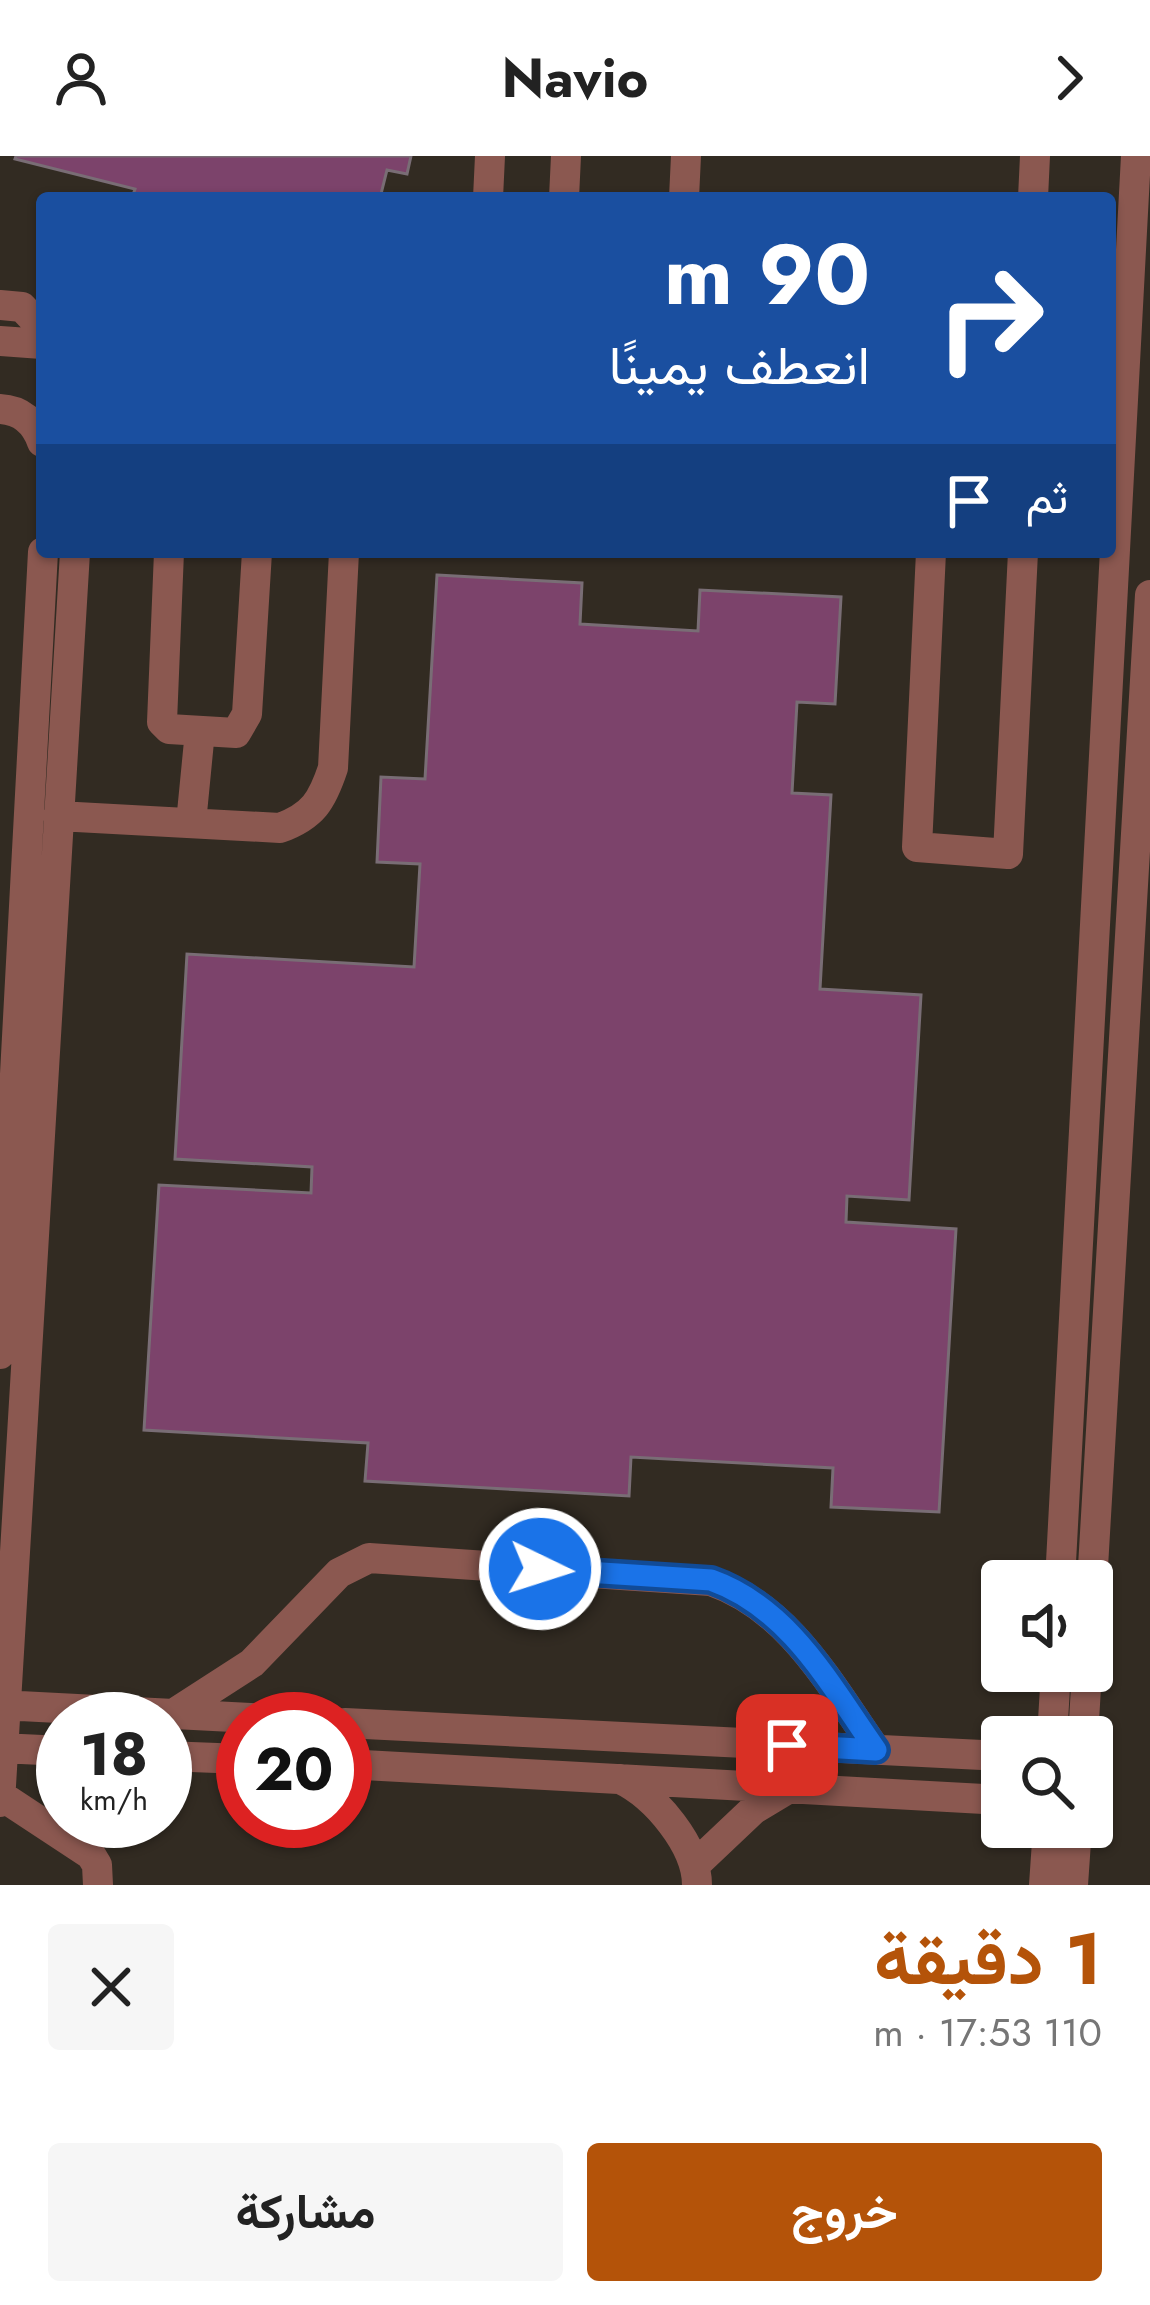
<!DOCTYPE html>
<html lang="ar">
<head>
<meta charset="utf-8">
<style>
	body { margin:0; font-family:Jost,Vazirmatn,sans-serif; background:#f6f6f6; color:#222; direction:rtl; height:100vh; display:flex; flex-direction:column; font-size:45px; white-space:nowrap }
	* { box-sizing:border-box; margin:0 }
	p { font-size:39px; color:#767676 }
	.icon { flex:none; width:66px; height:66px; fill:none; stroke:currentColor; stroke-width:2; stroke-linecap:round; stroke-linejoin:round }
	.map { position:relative; height:1729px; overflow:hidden; direction:ltr }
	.details { display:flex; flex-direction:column; background:#fff; flex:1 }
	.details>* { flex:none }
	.hud { position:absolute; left:36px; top:36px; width:1080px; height:366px; border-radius:12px; box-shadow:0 3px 9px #0004; direction:rtl; background:#1a4fa0; color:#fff; overflow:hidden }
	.tools { position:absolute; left:981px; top:1404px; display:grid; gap:24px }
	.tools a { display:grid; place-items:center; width:132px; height:132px; border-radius:12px; background:#fff; box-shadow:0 3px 9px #0004; font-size:60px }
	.speed { position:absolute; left:36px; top:1536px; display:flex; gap:24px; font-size:60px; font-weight:700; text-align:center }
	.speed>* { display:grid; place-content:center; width:156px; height:156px; border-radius:50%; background:#fff; box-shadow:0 3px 9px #0004; line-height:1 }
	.speed small { font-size:30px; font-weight:400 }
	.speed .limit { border:18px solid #d22; background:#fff; color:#111 }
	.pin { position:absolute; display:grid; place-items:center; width:102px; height:102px; color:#fff; margin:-51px; border-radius:24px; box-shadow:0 6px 18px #0006 }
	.me { position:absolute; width:132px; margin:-66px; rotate:94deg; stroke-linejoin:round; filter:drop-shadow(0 0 9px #0008) }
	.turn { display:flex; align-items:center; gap:42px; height:252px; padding:0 48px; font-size:54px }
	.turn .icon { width:156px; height:156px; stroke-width:2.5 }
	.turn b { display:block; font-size:84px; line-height:102px }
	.then { display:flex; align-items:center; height:114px; padding:0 48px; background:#0003; gap:24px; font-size:45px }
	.round { display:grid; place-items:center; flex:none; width:126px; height:126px; border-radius:12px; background:#f6f6f6 }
	.summary { display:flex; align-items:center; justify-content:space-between; height:204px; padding:0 48px }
	h1 { font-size:72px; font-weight:700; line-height:90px; color:#b45309 }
	.action { display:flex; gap:24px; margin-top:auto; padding:24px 48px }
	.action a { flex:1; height:138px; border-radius:12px; background:#b45309; color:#fff; font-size:48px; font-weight:700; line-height:138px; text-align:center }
	.action a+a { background:#f6f6f6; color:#222 }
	header { display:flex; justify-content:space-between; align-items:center; height:156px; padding:0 48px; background:#fff; font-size:54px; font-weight:700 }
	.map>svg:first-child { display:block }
</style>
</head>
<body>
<header><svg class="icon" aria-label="forward" viewBox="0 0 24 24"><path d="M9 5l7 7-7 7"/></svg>Navio<svg class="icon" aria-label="person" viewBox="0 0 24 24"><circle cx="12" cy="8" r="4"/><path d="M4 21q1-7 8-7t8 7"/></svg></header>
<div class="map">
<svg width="1150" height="1729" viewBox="0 0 1150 1729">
	<rect width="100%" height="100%" fill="#322b22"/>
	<!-- building -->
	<path fill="#7c436b" stroke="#796d75" stroke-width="3" d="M16 0H411L407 18 387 14 380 42H132L135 33 15 3Z
		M437 419 582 427 580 468 698 475 700 434 841 441 835 548 797 546 792 637 831 639 820 833 921 839 909 1044 847 1040 846 1066 956 1073 939 1356 831 1351 833 1312 631 1301 629 1340 365 1325 368 1287 144 1274 159 1029 311 1037 312 1011 175 1003 187 798 414 811 420 708 377 706 381 621 425 623Z"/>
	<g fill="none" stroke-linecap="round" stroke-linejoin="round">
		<!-- minor -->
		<path stroke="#8b5850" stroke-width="30" d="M488 42 490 0
			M564 42 566 0
			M684 42 686 0
			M1033 42 1035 0
			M0 149 22 151 42 172
			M0 185 42 188
			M0 253C21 254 35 266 42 286
			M169 396 162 566 169 573 236 577 247 558 257 396
			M931 396 917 691 1008 698 1023 396
			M58 660 280 672C313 660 322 645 333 612L344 396
			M191 667 200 575
			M0 1198 43 396
			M1060 1425 1136 0
			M1092 1428 1150 439
			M0 1549 270 1563
			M173 1558 252 1507 339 1417 369 1402 711 1425C790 1452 830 1529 876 1594
			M345 1567 1002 1600
			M1052 1581 1056 1515
			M1083 1581 1087 1515
			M0 1592 63 1595
			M165 1600 243 1603
			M345 1608 1002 1644
			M620 1623C656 1640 697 1690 697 1729
			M0 1639 91 1699 97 1709 98 1729
			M0 1646 75 396
			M697 1707 753 1654 793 1630
			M1044 1729 1048 1671
			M1073 1729 1077 1671"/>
	</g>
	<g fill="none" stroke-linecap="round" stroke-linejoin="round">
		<defs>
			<path id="route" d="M540 1413 711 1424C790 1452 830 1529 876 1594L787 1589"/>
		</defs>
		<!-- route casing -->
		<use href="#route" stroke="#114b97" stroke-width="30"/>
		<!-- route -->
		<use href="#route" stroke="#1a73e8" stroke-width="21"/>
	</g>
</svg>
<div class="tools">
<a><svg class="icon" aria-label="sound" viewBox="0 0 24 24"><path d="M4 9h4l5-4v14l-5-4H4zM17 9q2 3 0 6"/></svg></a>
<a><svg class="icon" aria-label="search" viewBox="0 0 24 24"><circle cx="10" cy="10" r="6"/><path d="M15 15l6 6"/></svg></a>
</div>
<div class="speed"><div>18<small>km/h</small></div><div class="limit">20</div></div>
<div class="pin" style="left:787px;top:1589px;background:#d93025"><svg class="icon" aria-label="arrive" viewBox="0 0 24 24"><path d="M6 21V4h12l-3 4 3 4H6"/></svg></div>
<svg class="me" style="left:540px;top:1413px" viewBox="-20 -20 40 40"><circle r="17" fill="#1a73e8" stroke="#fff" stroke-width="3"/><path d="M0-11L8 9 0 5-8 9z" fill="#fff"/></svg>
<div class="hud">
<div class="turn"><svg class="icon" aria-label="right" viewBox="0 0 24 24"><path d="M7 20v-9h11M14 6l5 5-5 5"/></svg><div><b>90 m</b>انعطف يمينًا</div></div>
<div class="then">ثم<svg class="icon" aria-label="arrive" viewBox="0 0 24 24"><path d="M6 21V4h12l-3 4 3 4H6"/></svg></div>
</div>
</div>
<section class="details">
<div class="summary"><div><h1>1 دقيقة</h1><p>110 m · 17:53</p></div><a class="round"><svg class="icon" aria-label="close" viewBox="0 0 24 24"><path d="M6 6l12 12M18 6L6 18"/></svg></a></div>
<div class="action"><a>خروج</a><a>مشاركة</a></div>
</section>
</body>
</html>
